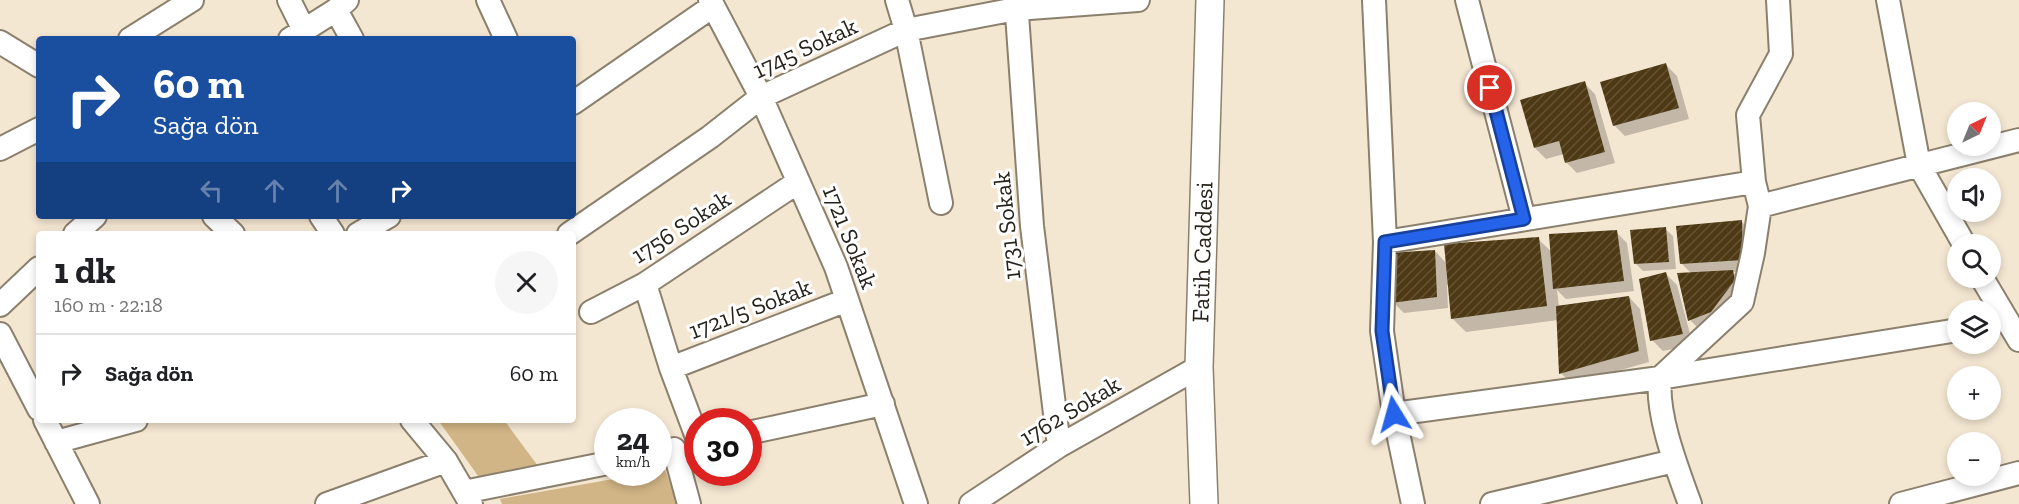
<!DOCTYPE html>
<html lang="tr">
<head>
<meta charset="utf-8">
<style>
	body { margin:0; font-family:"Zilla Slab",serif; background:#f6f6f6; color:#202124; height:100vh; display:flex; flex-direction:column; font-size:22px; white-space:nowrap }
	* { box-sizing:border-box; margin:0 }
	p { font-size:20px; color:#757577 }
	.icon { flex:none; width:33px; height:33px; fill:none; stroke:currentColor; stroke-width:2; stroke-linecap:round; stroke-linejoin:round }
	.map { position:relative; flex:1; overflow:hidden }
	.panel { position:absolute; left:36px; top:231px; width:540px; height:192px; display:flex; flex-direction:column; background:#fff; border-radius:6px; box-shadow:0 3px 9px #0003 }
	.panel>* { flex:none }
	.hud { position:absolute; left:36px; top:36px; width:540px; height:183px; border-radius:6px; box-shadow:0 3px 9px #0003; background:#1a4fa0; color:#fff; overflow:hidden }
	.needle { width:39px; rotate:43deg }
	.tools { position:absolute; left:1947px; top:102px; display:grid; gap:12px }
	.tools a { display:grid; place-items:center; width:54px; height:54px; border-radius:50%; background:#fff; box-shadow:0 3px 9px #0003; font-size:30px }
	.speed { position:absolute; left:594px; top:408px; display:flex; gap:12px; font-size:30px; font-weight:700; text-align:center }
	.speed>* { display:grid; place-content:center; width:78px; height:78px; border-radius:50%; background:#fff; box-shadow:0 3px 9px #0003; line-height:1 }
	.speed small { font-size:15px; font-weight:400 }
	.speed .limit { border:9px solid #d22; background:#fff; color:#111 }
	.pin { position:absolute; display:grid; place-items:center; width:51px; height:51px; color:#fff; margin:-26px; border:3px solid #fff; border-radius:50%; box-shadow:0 2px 6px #0007 }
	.me { position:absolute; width:66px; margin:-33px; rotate:352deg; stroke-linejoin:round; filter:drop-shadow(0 0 4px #0008) }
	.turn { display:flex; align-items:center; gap:21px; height:126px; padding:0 18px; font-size:27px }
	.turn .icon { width:78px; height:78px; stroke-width:2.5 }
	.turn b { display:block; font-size:42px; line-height:51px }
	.lanes { display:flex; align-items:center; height:57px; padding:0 18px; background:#0003; justify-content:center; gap:30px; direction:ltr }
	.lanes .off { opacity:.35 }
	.round { display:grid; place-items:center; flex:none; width:63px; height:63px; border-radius:32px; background:#f6f6f6 }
	.head { display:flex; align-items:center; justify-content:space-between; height:102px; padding:0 18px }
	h1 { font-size:36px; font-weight:700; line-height:45px }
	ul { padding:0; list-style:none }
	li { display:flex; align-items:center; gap:18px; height:78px; padding:0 18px; border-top:2px solid #e0e0e0 }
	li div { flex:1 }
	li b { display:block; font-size:22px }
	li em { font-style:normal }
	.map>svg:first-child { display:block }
</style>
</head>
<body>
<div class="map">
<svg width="2019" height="504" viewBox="0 0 2019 504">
	<defs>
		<pattern id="building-hatch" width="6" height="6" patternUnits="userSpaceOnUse" patternTransform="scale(1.5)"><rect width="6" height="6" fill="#4d3914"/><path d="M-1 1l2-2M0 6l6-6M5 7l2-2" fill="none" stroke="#645335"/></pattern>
	</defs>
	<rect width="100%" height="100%" fill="#f4e7d2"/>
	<!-- park -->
	<path fill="#d2b586" d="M438 420H504L538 466 481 480Z
		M665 470 678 504H502L500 499Z"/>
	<!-- shadow -->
	<path fill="#0003" d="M1666 65 1677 76 1689 119 1625 136 1614 125Z
		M1584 83 1595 94 1615 163 1577 173 1566 162 1564 154 1546 159 1535 148Z
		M1742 222 1753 233 1754 271 1733 272 1743 283 1746 291 1701 331 1690 320 1692 274 1682 264Z
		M1665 229 1673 236 1676 269 1643 271 1635 263Z
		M1616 232 1627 243 1634 291 1566 299 1557 290 1559 307 1629 297 1640 309 1649 362 1572 384 1561 373 1558 320 1466 332 1452 318 1449 284 1447 285 1448 308 1404 313 1393 302 1435 251 1447 264 1538 239 1552 252Z
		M1666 274 1677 285 1693 345 1663 351 1652 340Z"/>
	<!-- building -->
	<path fill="url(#building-hatch)" d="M1666 63 1679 108 1613 126 1600 82Z
		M1585 81 1605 152 1565 163 1559 141 1534 148 1520 100Z
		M1742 220 1743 260 1680 264 1676 226Z
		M1666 227 1669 262 1634 264 1630 230Z
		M1617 230 1624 281 1553 289 1549 234Z
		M1539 237 1547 306 1451 319 1444 244Z
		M1435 250 1437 297 1391 303 1388 253Z
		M1733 270 1735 280 1711 312 1688 321 1677 273Z
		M1666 272 1683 334 1650 341 1639 279Z
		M1629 296 1639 351 1559 374 1556 306Z"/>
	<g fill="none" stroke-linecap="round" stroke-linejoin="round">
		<defs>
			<path id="minor" d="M289 0 304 30
				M488 0 506 39
				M710 0 761 97 836 267 916 504
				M897 0 906 30 941 203
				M1016 0 1032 226 1059 446
				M1374 0 1385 242 1382 331 1394 414 1413 504
				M1467 0 1524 219
				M1888 0 1919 165 1964 244
				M336 10 352 39
				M130 39 192 0
				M290 39 336 10 347 0
				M0 42 39 66
				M573 103 713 6
				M0 149 39 129
				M1760 206 2019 140
				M214 216 233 234
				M321 216 333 234
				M75 234 95 216
				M358 234 389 216
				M569 234 710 137 761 97 906 30 1016 9 1138 0
				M1385 242 1754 182
				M1982 278 2019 340
				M645 284 671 368 698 440
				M0 305 39 268
				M591 312 645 284 798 182
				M0 334 39 409
				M671 368 847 300
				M1394 414 1660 378 1958 330
				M45 420 88 504
				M412 420 446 461 471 504
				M748 433 883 404
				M56 442 136 420
				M674 449 689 504
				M464 492 608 463
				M327 504 446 461
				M971 504 1059 446 1199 367
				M1492 504 1674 461
				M1690 504C1677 468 1656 415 1660 378L1742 302 1753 253 1760 206 1754 182 1748 115 1781 54 1778 0
				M1901 504 2019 473"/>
			<g id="major">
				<path id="s1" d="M1204 504 1199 367 1210 0"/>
			</g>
		</defs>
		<!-- minor casing -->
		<use href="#minor" stroke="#8b806d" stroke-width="26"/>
		<!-- major casing -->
		<use href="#major" stroke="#8b806d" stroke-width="30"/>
		<!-- minor -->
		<use href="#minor" stroke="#fff" stroke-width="22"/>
		<!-- major -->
		<use href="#major" stroke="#fff" stroke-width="27"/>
	</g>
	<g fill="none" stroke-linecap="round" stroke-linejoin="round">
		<defs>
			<path id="route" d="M1394 414 1382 331 1385 242 1524 219 1490 88"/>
		</defs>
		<!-- route casing -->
		<use href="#route" stroke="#184099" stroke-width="15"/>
		<!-- route -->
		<use href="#route" stroke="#2563eb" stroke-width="10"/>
	</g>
	<g text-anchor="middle" stroke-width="6" stroke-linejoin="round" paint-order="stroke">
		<!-- street labels -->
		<g font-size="24" fill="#27231b" stroke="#fff">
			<text transform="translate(805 48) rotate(-25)" y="8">1745 Sokak</text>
			<text transform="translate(1007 226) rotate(-96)" y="8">1731 Sokak</text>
			<text transform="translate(681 227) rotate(-33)" y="8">1756 Sokak</text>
			<text transform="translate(850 237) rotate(68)" y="8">1721 Sokak</text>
			<text dy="8" stroke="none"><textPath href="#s1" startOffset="252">Fatih Caddesi</textPath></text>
			<text transform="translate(750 309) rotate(-21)" y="8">1721/5 Sokak</text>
			<text transform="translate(1070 411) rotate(-31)" y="8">1762 Sokak</text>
		</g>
	</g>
</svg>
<div class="tools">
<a><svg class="needle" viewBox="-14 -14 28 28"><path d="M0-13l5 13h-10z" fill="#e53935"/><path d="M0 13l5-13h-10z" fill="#757577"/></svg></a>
<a><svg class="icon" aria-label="sound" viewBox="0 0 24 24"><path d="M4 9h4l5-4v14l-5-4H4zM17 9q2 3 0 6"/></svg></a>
<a><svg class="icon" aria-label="search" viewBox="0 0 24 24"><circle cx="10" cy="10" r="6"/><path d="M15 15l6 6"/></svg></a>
<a><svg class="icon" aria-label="layers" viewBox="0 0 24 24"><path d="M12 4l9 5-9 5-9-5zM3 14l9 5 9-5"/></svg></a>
<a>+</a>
<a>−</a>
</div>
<div class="speed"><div>24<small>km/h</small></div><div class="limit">30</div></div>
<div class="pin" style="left:1490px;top:88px;background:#d93025"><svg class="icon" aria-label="arrive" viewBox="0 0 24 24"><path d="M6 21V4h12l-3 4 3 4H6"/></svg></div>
<svg class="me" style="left:1394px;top:414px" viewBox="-20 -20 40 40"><path d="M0-17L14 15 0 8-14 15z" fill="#2563eb" stroke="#fff" stroke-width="4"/></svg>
<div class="hud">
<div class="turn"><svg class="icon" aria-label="right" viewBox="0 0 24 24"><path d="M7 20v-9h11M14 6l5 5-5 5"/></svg><div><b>60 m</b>Sağa dön</div></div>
<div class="lanes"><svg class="icon off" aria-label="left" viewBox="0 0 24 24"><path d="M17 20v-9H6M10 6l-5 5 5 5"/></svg><svg class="icon off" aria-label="ahead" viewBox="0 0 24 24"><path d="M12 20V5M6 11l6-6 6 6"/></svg><svg class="icon off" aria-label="ahead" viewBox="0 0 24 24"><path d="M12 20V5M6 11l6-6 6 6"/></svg><svg class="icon" aria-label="right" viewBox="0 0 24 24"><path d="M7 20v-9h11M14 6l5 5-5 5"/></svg></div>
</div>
<section class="panel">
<div class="head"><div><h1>1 dk</h1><p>160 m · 22:18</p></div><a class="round"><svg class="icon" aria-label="close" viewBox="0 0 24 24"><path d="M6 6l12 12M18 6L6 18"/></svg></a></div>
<ul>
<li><svg class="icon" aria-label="right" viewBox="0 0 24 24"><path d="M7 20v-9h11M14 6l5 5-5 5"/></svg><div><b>Sağa dön</b></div><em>60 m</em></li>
</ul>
</section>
</div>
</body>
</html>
